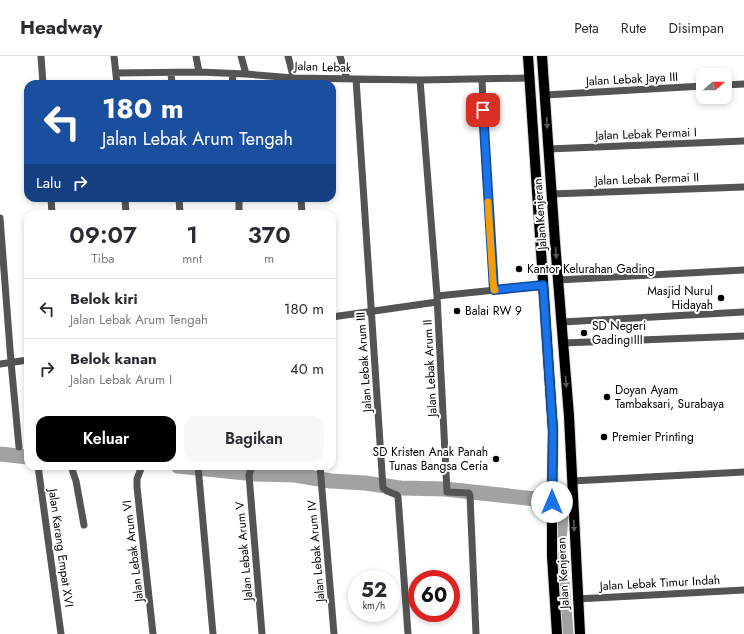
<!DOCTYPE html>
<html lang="id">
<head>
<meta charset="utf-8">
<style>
	body { margin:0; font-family:Jost,sans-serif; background:#f7f7f7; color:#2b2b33; height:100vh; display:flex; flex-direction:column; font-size:15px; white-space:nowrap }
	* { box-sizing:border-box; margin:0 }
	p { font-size:13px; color:#7c7c81 }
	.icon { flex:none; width:22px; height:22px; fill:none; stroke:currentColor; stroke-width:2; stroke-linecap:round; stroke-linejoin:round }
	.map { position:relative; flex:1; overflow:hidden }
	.details { position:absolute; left:24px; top:154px; width:312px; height:260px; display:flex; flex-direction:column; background:#fff; border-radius:12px; box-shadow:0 2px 6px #0003 }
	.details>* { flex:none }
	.banner { position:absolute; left:24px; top:24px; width:312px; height:122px; border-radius:12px; box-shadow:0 2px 6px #0003; background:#1a4fa0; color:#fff; overflow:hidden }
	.needle { width:26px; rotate:70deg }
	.buttons { position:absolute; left:696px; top:12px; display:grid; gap:8px }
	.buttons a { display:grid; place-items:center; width:36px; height:36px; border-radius:8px; background:#fff; box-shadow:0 2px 6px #0003; font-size:20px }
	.speed { position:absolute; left:348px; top:514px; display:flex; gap:8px; font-size:20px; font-weight:700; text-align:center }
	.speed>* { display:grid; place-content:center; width:52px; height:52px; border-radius:50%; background:#fff; box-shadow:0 2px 6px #0003; line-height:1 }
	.speed small { font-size:10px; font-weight:400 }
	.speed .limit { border:6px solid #d22; background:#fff; color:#111 }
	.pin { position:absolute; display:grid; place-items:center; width:34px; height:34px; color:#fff; margin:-17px; border-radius:8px; box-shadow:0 2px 6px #0006 }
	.me { position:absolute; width:44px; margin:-22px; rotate:0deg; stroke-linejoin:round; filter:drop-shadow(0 0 3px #0008) }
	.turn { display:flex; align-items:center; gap:14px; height:84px; padding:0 12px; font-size:18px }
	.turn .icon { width:52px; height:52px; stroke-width:2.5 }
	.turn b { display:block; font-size:28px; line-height:34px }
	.then { display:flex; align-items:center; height:38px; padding:0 12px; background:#0003; gap:8px; font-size:15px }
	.eta { display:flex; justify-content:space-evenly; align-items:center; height:68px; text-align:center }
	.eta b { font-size:24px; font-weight:600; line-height:28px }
	.cta { display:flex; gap:8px; margin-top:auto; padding:8px 12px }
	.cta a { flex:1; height:46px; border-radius:12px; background:#000; color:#fff; font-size:16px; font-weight:600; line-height:46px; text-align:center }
	.cta a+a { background:#f7f7f7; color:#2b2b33 }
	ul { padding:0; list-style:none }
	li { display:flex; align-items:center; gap:12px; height:60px; padding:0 12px; border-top:1px solid #e1e1e2 }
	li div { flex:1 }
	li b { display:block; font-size:15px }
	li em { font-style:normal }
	header { display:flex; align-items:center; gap:24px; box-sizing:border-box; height:56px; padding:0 20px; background:#fff; border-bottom:1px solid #e1e1e2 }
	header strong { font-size:19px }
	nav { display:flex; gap:22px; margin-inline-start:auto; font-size:14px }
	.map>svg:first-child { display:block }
</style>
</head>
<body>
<header>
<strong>Headway</strong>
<nav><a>Peta</a><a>Rute</a><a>Disimpan</a></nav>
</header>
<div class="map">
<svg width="744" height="578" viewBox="0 0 744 578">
	<rect width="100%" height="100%" fill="#fff"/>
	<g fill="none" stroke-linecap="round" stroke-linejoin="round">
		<!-- river -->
		<path stroke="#a2a2a2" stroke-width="15" d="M0 398 28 401
			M178 410 255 418 295 419 331 425 365 427 400 432 445 433 545 444 561 461 559 486 566 578"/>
		<defs>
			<path id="primary" d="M528 0 553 375 552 446
				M542 0 555 186 569 360 580 578
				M552 456V500L557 578"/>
		</defs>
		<!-- primary casing -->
		<use href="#primary" stroke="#dbdbdb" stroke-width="12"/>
		<!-- street -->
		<path stroke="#545454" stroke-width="7" d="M41 0 43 28
			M114 0 117 28
			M196 0 199 16
			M241 0 246 18
			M288 0 295 28
			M340 0 347 23
			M116 17 199 16 246 18 294 22 420 24 529 22
			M171 17 172 28
			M232 18 233 28
			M356 23 383 432 387 435 397 439 398 441 408 578
			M482 23 485 100 494 234
			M420 24 437 240 447 436 469 437 470 440 476 578
			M725 29 744 28
			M545 39 703 30
			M548 93 744 85
			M551 138 744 131
			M51 142 52 158
			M125 142 126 158
			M179 142 180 158
			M239 142V158
			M301 142 302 158
			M0 162 11 306 19 391
			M558 224 744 214
			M437 240 543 229
			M332 261 437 246
			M562 266 744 256
			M563 287 744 280
			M0 308 28 304
			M38 410 61 578
			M71 410 76 425 84 469
			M142 410 137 423V431L153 578
			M198 410 213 578
			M252 410 249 419 262 578
			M320 410 334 578
			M572 425 744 416
			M577 543 744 534"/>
		<!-- primary -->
		<use href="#primary" stroke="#000" stroke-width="10"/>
	</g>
	<!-- one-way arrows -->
	<defs><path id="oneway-solid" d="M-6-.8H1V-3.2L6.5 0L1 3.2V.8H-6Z"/></defs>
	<g fill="#595959">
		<use href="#oneway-solid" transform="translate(547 67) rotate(87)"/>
		<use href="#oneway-solid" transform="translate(556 197) rotate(85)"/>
		<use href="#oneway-solid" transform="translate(566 326) rotate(86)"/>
		<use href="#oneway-solid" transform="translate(574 470) rotate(88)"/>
	</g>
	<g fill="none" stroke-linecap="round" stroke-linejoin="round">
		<defs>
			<path id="route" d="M483 54 494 234 543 229 553 375 552 446"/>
		</defs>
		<!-- route casing -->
		<use href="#route" stroke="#114b97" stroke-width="10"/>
		<!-- route -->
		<use href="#route" stroke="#1a73e8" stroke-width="7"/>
		<!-- slow -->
		<path stroke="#f59e0b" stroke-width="7" d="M488 146 493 225 494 234H495"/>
	</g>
	<!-- markers -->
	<g fill="#000" stroke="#fff" stroke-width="1.5">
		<circle cx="519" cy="213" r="4"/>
		<circle cx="721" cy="242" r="4"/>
		<circle cx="457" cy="255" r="4"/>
		<circle cx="584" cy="277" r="4"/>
		<circle cx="607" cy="341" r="4"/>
		<circle cx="604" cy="381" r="4"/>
		<circle cx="496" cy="403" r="4"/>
	</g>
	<g text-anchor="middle" stroke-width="4" stroke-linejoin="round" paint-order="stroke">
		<!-- street labels -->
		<g font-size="12" fill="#000" stroke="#fff">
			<text transform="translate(323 11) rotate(2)" y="4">Jalan Lebak</text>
			<text transform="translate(632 23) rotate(-3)" y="4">Jalan Lebak Jaya III</text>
			<text transform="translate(646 78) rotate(-2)" y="4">Jalan Lebak Permai I</text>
			<text transform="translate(647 123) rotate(-2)" y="4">Jalan Lebak Permai II</text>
			<text transform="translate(540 158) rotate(-94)" y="4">Jalan Kenjeran</text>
			<text transform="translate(364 306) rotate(-94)" y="4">Jalan Lebak Arum III</text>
			<text transform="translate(430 312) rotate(-93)" y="4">Jalan Lebak Arum II</text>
			<text transform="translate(61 492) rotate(82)" y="4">Jalan Karang Empat XVI</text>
			<text transform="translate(133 495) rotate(-97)" y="4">Jalan Lebak Arum VI</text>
			<text transform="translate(244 495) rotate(-95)" y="4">Jalan Lebak Arum V</text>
			<text transform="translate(316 495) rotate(-95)" y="4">Jalan Lebak Arum IV</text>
			<text transform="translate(563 517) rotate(-93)" y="4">Jalan Kenjeran</text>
			<text transform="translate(660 527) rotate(-3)" y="4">Jalan Lebak Timur Indah</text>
		</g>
		<!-- poi labels -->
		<g font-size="12" fill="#000" stroke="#fff" text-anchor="start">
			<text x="527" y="217">Kantor Kelurahan Gading</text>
			<text x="713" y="239" text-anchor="end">Masjid Nurul<tspan x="713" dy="14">Hidayah</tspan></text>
			<text x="465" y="259">Balai RW 9</text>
			<text x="592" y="274">SD Negeri<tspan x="592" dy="14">Gading III</tspan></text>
			<text x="615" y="338">Doyan Ayam<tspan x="615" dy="14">Tambaksari, Surabaya</tspan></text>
			<text x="612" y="385">Premier Printing</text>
			<text x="488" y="400" text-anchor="end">SD Kristen Anak Panah<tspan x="488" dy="14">Tunas Bangsa Ceria</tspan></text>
		</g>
	</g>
</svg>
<div class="buttons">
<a><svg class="needle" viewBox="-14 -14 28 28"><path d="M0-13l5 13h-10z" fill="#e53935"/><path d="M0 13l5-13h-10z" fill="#7c7c81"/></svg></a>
</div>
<div class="speed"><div>52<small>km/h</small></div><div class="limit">60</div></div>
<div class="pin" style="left:483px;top:54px;background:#d93025"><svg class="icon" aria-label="arrive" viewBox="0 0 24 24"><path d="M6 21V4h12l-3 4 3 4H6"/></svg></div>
<svg class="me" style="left:552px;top:446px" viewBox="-20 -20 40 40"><circle r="19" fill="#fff"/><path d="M0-13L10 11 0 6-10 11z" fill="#1a73e8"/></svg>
<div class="banner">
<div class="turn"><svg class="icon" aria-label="left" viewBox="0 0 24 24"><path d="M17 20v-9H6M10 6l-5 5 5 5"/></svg><div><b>180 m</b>Jalan Lebak Arum Tengah</div></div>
<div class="then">Lalu<svg class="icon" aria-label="right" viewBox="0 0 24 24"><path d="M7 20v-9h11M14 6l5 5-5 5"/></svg></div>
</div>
<section class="details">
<div class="eta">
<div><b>09:07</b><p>Tiba</p></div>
<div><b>1</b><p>mnt</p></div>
<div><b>370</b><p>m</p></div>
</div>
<ul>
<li><svg class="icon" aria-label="left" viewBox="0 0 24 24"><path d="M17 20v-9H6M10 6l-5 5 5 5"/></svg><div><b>Belok kiri</b><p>Jalan Lebak Arum Tengah</p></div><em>180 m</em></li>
<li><svg class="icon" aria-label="right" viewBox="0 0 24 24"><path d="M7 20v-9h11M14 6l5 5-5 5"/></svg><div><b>Belok kanan</b><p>Jalan Lebak Arum I</p></div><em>40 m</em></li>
</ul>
<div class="cta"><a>Keluar</a><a>Bagikan</a></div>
</section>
</div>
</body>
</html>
